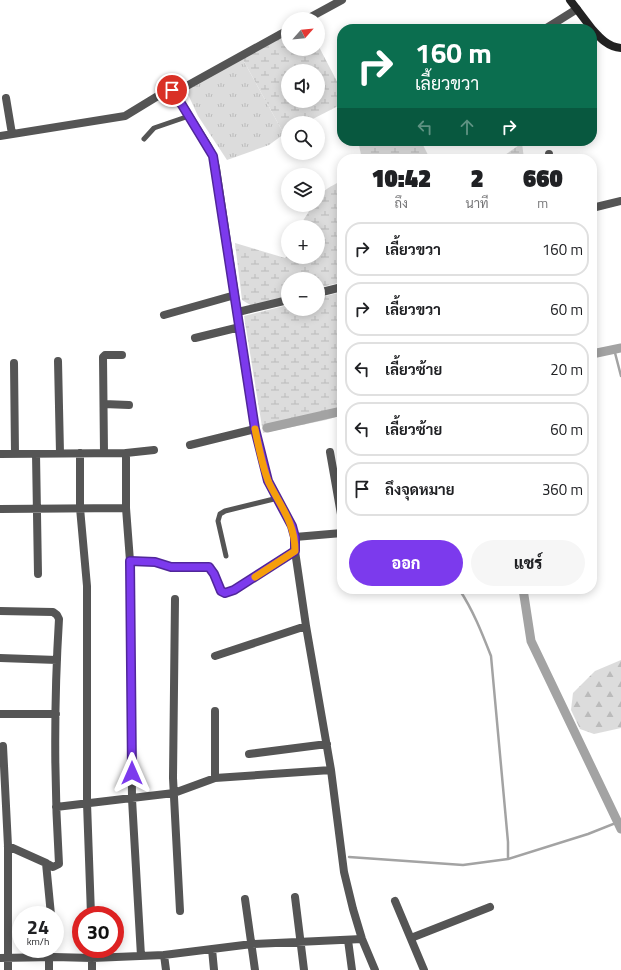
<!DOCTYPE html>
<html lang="th">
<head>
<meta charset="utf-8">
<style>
	body { margin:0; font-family:"Titillium Web",Sarabun,sans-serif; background:#f6f6f6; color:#202124; height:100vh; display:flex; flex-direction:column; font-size:15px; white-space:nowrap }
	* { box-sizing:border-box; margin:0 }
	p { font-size:13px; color:#757577 }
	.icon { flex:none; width:22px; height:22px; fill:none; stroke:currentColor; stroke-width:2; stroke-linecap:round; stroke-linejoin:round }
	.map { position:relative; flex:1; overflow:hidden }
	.drawer { position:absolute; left:337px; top:154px; width:260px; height:440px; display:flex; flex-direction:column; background:#fff; border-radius:16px; box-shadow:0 2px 10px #0003 }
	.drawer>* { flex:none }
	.top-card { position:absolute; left:337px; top:24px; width:260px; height:122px; border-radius:16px; box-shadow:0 2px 10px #0003; background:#0b6e4f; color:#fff; overflow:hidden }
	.needle { width:26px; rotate:63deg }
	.buttons { position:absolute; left:281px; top:12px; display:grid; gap:8px }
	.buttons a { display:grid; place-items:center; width:44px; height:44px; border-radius:50%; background:#fff; box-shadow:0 2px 10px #0003; font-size:20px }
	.speed { position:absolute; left:12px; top:906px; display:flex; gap:8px; font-size:20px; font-weight:700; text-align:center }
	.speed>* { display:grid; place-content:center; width:52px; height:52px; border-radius:50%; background:#fff; box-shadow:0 2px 10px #0003; line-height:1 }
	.speed small { font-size:10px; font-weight:400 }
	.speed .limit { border:6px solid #d22; background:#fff; color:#111 }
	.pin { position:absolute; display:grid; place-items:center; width:34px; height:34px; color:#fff; margin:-17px; border:2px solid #fff; border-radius:50%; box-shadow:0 1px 4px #0007 }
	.me { position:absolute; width:44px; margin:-22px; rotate:0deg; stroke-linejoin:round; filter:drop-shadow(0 0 3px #0008) }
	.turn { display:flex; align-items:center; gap:14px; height:84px; padding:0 12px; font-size:18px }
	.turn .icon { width:52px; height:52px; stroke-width:2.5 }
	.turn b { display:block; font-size:28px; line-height:34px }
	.lanes { display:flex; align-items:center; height:38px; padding:0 12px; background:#0003; justify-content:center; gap:20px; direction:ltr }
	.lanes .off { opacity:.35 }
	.eta { display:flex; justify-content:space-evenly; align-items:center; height:68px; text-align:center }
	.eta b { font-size:24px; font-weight:800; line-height:28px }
	.action { display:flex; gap:8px; margin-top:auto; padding:8px 12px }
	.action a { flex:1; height:46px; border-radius:24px; background:#7c3aed; color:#fff; font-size:16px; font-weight:800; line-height:46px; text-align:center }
	.action a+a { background:#f6f6f6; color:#202124 }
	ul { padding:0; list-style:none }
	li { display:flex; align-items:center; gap:12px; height:54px; margin:0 8px 6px; padding:0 4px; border:2px solid #e0e0e0; border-radius:16px }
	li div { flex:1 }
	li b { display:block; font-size:15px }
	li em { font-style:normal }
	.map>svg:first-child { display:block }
</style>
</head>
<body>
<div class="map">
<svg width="621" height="970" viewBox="0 0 621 970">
	<defs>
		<pattern id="grass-tufts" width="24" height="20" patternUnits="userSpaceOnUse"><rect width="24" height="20" fill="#dcdcdc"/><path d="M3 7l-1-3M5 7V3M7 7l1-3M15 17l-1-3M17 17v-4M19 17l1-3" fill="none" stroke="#bbb"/></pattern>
		<pattern id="forest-firs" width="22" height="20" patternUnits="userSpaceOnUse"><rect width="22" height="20" fill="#dcdcdc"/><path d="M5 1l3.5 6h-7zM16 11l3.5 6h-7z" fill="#bbb"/></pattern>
		<pattern id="wetland-marsh" width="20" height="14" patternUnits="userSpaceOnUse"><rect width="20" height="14" fill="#dcdcdc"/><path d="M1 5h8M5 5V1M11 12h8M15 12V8" fill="none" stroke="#bbb"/></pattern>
	</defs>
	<rect width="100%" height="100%" fill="#fff"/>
	<!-- grass -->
	<path fill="url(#grass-tufts)" d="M242 58 284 134 269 145 227 160 198 116 186 90Z"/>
	<!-- forest -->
	<path fill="url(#forest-firs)" d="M621 660V728L594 734 580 729 571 710 573 693 595 671Z"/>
	<!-- wetland -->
	<path fill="url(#wetland-marsh)" fill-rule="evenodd" d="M288 33V49H318V45L342 91V104L305 123H288V132L284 134 242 58ZM288 71H318V101H288Z
		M358 141H421L429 157H502L522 143 524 159H362Z
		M342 180V282L318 288V279H288V296L252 306 242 300 235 243 285 258 288 255V257H318V227H299L313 205H318C318 190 330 188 342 180Z
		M342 292V415L326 420 263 433 244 316 288 305V309H318V298Z"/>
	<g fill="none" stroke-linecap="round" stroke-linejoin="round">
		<!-- stream -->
		<path stroke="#a3a3a3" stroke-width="2.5" d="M614 349 621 376
			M459 589C473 610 482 633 491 656L508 842V859
			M349 857 463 865 508 859 588 834 621 821"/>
		<!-- canal -->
		<path stroke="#a3a3a3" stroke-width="9" d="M592 354 621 348
			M267 428 342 411
			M523 589 531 641 621 829"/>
		<!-- lane -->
		<path stroke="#555" stroke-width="5" d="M144 139 154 128 189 116
			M226 556 218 521 220 514 225 511 278 498"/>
		<!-- street -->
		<path stroke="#555" stroke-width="8" d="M307 19 342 0
			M545 29 577 9
			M174 93 288 30
			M6 98 12 134
			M0 136 125 116 166 91 172 90 175 93 208 146 213 156 216 168 255 429 268 481 292 526 295 537V551L306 626 331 770 344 872 353 909 362 939 375 970
			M549 154V159
			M592 208 621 201
			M318 293 342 287
			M238 312 288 300
			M164 315 235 295
			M195 338 240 327
			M58 361 60 453
			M14 363 15 454
			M104 404 129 405
			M190 445 255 429
			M330 452 342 520
			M80 453V508L87 586V803L91 915
			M104 453 103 357 105 355H122
			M126 453 154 450
			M0 454 126 453V508L130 561 132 799 141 956
			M36 454 38 574
			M0 509 126 508
			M295 537 342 533
			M130 561 155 562 171 567H209L214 574 221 591 225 593 234 590 295 551
			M175 599 173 778 180 911
			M0 611 53 612 57 615 59 619C54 700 54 783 59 864L53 867 46 863 8 846
			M215 656 306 626
			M0 658 57 660
			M215 711V778
			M0 714H56
			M3 746 8 846V970
			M249 754 327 744
			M56 807 174 793 215 778 331 770
			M46 863 51 915
			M295 897 304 970
			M245 899 255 970
			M395 901 424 970
			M411 938 490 907
			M348 940 352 970
			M92 949V970
			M212 949 214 970
			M164 955 166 970
			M49 957V970
			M0 958 54 957 92 958 164 955 252 944 362 939"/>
		<!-- secondary -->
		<path stroke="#222" stroke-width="8" d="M570 0 592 29
			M592 29C600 38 608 47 621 48"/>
	</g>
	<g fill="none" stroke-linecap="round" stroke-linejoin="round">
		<defs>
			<path id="route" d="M132 773 130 561 155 562 171 567H209L214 574 221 591 225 593 234 590 295 551V537L292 526 268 481 255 429 213 156 182 105 172 90"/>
		</defs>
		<!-- route casing -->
		<use href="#route" stroke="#51269a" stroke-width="10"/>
		<!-- route -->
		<use href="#route" stroke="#7c3aed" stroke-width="7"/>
		<!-- slow -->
		<path stroke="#f59e0b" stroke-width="7" d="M255 577 295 551C295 523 281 507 269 483 263 469 258 444 255 429"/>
	</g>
</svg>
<div class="buttons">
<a><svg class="needle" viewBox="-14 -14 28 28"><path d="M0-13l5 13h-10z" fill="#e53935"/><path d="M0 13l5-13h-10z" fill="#757577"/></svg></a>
<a><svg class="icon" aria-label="sound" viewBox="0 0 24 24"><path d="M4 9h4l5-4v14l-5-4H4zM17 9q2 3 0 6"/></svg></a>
<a><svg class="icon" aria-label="search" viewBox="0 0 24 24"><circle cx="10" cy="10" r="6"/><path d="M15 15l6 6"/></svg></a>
<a><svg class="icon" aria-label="layers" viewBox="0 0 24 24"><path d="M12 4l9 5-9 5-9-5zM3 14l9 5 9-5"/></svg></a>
<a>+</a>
<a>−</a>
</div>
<div class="speed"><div>24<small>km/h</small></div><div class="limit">30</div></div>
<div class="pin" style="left:172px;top:90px;background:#d93025"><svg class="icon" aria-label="arrive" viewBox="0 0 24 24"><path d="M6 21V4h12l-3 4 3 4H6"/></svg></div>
<svg class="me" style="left:132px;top:773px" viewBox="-20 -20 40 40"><path d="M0-17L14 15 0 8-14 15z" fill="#7c3aed" stroke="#fff" stroke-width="4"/></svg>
<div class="top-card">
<div class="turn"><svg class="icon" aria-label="right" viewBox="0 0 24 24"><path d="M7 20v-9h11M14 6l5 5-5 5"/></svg><div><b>160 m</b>เลี้ยวขวา</div></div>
<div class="lanes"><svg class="icon off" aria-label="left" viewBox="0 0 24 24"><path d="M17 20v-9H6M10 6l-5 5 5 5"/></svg><svg class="icon off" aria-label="ahead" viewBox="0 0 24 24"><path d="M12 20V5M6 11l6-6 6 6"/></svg><svg class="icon" aria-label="right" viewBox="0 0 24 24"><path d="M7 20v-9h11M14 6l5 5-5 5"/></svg></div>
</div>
<section class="drawer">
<div class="eta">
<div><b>10:42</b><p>ถึง</p></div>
<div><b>2</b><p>นาที</p></div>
<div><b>660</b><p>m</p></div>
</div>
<ul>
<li><svg class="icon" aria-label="right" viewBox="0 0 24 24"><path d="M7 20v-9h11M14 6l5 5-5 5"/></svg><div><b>เลี้ยวขวา</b></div><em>160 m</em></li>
<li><svg class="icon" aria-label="right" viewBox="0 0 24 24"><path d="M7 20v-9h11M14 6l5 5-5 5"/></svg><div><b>เลี้ยวขวา</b></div><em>60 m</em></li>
<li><svg class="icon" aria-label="left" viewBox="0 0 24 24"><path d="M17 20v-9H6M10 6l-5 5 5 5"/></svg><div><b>เลี้ยวซ้าย</b></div><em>20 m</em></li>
<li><svg class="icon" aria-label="left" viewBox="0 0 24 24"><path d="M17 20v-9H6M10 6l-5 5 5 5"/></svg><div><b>เลี้ยวซ้าย</b></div><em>60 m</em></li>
<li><svg class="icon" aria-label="arrive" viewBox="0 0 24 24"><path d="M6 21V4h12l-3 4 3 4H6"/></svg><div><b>ถึงจุดหมาย</b></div><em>360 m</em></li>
</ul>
<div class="action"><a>ออก</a><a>แชร์</a></div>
</section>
</div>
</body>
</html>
